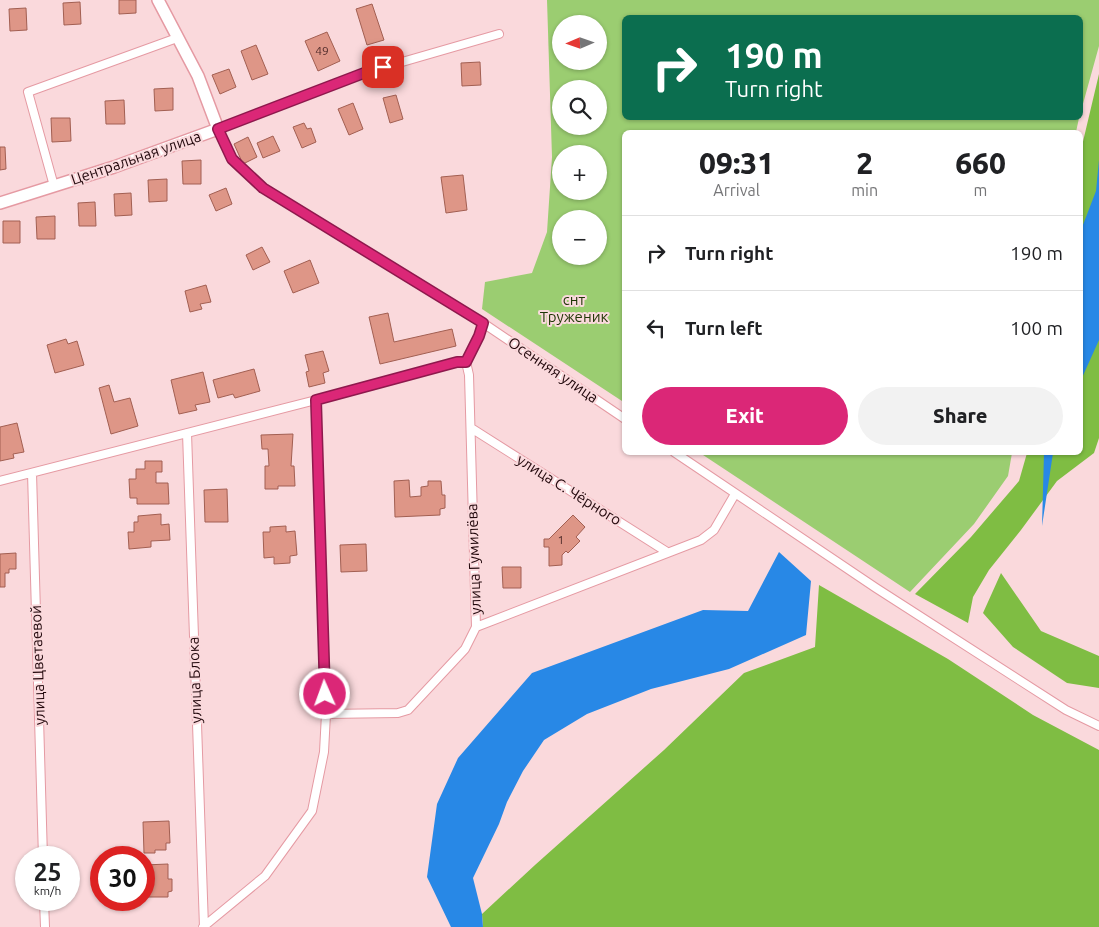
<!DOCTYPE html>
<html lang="en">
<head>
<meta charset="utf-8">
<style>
	body { margin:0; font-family:Ubuntu,sans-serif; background:#f2f2f2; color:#202124; height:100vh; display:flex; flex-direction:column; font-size:19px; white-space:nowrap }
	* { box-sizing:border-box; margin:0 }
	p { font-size:16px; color:#757577 }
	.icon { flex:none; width:28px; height:28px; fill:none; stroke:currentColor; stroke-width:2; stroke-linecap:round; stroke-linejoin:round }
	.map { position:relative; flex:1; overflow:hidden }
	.sheet { position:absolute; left:622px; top:130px; width:461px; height:325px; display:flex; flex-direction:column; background:#fff; border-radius:8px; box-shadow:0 1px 4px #0004 }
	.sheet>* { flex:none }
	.banner { position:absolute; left:622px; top:15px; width:461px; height:105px; border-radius:8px; box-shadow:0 1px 4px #0004; background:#0b6e4f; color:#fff; overflow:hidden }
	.needle { width:32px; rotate:268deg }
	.buttons { position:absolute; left:552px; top:15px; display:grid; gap:10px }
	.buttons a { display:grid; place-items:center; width:55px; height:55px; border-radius:50%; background:#fff; box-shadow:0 1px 4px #0004; font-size:25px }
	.speed { position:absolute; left:15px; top:846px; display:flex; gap:10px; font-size:25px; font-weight:700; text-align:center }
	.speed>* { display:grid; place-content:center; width:65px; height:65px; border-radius:50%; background:#fff; box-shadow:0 1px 4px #0004; line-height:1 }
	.speed small { font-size:12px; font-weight:400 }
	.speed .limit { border:8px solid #d22; background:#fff; color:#111 }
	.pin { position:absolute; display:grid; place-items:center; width:42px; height:42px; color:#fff; margin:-21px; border-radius:10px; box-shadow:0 2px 8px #0006 }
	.me { position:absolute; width:55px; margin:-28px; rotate:358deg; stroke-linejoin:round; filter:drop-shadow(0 0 4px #0008) }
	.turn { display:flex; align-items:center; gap:18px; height:105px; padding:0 20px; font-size:22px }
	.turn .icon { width:65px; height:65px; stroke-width:2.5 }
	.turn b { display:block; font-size:35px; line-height:42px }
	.eta { display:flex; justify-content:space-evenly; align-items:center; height:85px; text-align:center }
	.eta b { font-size:30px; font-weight:800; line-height:35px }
	.primary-button { display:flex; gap:10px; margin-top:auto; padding:10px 20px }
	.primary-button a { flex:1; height:58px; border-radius:30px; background:#db2777; color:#fff; font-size:20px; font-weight:800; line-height:58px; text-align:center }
	.primary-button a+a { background:#f2f2f2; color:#202124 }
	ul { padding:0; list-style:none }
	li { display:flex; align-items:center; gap:15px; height:75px; padding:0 20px; border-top:1px solid #e0e0e0 }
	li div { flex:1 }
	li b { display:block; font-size:19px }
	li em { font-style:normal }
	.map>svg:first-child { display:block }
</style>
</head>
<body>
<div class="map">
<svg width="1099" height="927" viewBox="0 0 1099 927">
	<rect width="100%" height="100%" fill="#fad9dc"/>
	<!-- green -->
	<path fill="#9bcd71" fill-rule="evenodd" d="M547 0H1099V46L1081 111V18H625V118H1079L1076 132H625V403L482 309 485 282 532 273 547 232 552 157ZM561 24H599V61H561ZM561 89H599V126H561ZM561 154H599V191H561ZM561 219H599V256H561Z
		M700 453H1012L1008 476 974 524 910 592Z"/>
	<!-- forest -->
	<path fill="#7fbd43" d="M1099 74V438L1094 453 1057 481 1021 530 989 570 973 597 968 623 915 594 971 537 1019 481 1027 453 1081 452V150Z
		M1001 573 1041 631 1099 656V688L1067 683 1013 647 983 613Z
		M819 585 948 659 1033 715 1099 750V927H483L482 914 535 865 664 750 744 673 815 647Z"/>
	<!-- water -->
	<path fill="#2888e6" d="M1099 160V340L1081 380V230L1096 191Z
		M1044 453H1053L1042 526Z
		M779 552 811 581 806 635 729 669 651 689 587 714 544 740 523 771 507 802 499 824 473 878 482 914 483 927H451L427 877 437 804 458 758 532 673 703 610 748 611Z"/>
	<!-- building -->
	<path fill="#de9687" stroke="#a25f52" d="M119 0H136V13L119 14Z
		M80 2 81 24 64 25 63 3Z
		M372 4 384 40 367 45 356 9Z
		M26 8 27 30 10 31 9 9Z
		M327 32 340 61 318 71 305 41Z
		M256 45 268 74 252 80 241 51Z
		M480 62 481 85 462 86 461 63Z
		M229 69 236 87 220 94 212 75Z
		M173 88V110L155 111 154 89Z
		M396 95 403 119 390 123 383 98Z
		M124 100 125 124H106L105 101Z
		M353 103 363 129 349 135 338 109Z
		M51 118H70L71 141 52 142Z
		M304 123 307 129 311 128 316 142 302 148 293 127Z
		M273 136 280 151 263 158 257 143Z
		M248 137 257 157 243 164 234 144Z
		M0 147H5L6 169 0 170Z
		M201 160V184H183L182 161Z
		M463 175 467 210 446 213 441 177Z
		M167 179V201L149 202 148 180Z
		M226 188 232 204 216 211 209 195Z
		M131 193 132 215 115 216 114 194Z
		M95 202 96 226H79L78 203Z
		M55 216V239H37L36 217Z
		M3 221H20V243H3Z
		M262 247 270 262 253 270 246 255Z
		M310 260 319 283 293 293 284 271Z
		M206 285 211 302 200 304 202 309 190 312 185 291Z
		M388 313 394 342 452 329 456 346 380 364 369 317Z
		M66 339 68 344 77 341 84 365 55 373 47 345Z
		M323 351 329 371 323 373 325 383 309 387 306 372 309 371 305 355Z
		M254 369 260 391 235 398 233 394 218 398 213 380Z
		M203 372 210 402 195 405 197 410 179 414 171 380Z
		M109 385 114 402 130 398 138 426 111 434 99 388Z
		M17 423 24 452 13 454 14 458 0 461V427Z
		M293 434 291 466H294L295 486H278V489H265V466H269L268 449H262L261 435Z
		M145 461H162V472H156V483H168L169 504H137V498H130L129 479H136V469H145Z
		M409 480 410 497 421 496V487L428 486V481H441L442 495H445V508L440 509V515L395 517 394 481Z
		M227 489 228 522H205L204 490Z
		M161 514V525L169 524 170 540 151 541V547L129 549 128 532H134V522H138V516Z
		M573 515 585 527 576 537 580 541 568 553 566 551 562 555V565L549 566V547H544V539H549Z
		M286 526V532L295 531 297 555 290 556V563L274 564V557L264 558 263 532H270V527Z
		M366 544 367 571 341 572 340 545Z
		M16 553V569H9V573H5V587H0V554Z
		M502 567H521V588H503Z
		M169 821 170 843H166V850H155V853H144L143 822Z
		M168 864V879H172V891L168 892V897H145V890H144V865Z"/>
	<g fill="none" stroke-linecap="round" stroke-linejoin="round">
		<defs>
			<path id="street" d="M499 34 364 73 218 129 232 159 263 188 483 323 625 419
				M54 186 28 92 177 38
				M466 362 479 336 483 323
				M471 428 667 552
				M187 433 204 927
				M674 452 876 588 1066 710 1099 726
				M32 473 43 858
				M0 481 316 400 457 362H466
				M476 627 701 540 714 530 735 494
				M326 714 398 713 408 710 465 649 476 627 469 375 466 362
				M44 900 45 927
				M203 927 265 876 312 811 324 752 326 714 316 400"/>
			<path id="secondary" d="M0 203 114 167 218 129 198 76 158 0"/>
		</defs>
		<!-- street casing -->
		<use href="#street" stroke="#e59aa3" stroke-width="10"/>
		<!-- secondary casing -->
		<use href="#secondary" stroke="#e59aa3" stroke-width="14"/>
		<!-- street -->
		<use href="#street" stroke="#fff" stroke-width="8"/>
		<!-- secondary -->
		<use href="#secondary" stroke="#fff" stroke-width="11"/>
	</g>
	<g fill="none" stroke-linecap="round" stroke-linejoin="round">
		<defs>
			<path id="route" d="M325 694 316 400 457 362H466L479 336 483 323 263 188 232 159 218 129 364 73 383 67"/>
		</defs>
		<!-- route casing -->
		<use href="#route" stroke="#8e194d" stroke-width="12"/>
		<!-- route -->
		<use href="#route" stroke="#db2777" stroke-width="9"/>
	</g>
	<g text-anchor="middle" stroke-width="4" stroke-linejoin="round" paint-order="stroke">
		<!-- number labels -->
		<g font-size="12" fill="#502b2a">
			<text x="322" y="55">49</text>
			<text x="561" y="544">1</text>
		</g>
		<!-- street labels -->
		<g font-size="15" fill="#21070b" stroke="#fad9dc">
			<text transform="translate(136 158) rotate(-19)" y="5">Центральная улица</text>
			<text transform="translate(553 370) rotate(34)" y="5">Осенняя улица</text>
			<text transform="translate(569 490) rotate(32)" y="5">улица С. Чёрного</text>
			<text transform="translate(474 559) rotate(-92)" y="5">улица Гумилёва</text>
			<text transform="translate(38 665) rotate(-92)" y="5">улица Цветаевой</text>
			<text transform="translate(195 680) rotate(-92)" y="5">улица Блока</text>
		</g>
		<!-- park labels -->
		<g font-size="15" fill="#1f3605" stroke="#fad9dc">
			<text x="574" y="305">снт<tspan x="574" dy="17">Труженик</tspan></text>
		</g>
	</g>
</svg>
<div class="buttons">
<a><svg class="needle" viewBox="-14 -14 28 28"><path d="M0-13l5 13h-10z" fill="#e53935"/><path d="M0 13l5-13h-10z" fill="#757577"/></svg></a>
<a><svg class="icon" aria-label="search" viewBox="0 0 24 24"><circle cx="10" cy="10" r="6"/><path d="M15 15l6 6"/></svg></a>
<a>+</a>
<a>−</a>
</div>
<div class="speed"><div>25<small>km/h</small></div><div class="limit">30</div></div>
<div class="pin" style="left:383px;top:67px;background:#d93025"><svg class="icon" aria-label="arrive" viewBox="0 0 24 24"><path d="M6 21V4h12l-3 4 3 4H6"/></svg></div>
<svg class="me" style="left:325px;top:694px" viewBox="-20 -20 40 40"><circle r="17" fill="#db2777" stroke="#fff" stroke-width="3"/><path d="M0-11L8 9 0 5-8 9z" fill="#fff"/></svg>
<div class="banner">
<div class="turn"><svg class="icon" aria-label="right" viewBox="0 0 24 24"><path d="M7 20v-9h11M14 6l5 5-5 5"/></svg><div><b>190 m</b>Turn right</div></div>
</div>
<section class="sheet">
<div class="eta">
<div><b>09:31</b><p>Arrival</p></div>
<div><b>2</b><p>min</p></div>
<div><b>660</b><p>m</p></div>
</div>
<ul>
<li><svg class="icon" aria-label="right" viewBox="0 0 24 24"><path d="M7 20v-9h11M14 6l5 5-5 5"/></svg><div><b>Turn right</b></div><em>190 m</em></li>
<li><svg class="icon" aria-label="left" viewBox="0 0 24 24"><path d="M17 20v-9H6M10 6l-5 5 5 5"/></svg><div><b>Turn left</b></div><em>100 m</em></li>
</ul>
<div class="primary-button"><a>Exit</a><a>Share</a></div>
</section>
</div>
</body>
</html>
